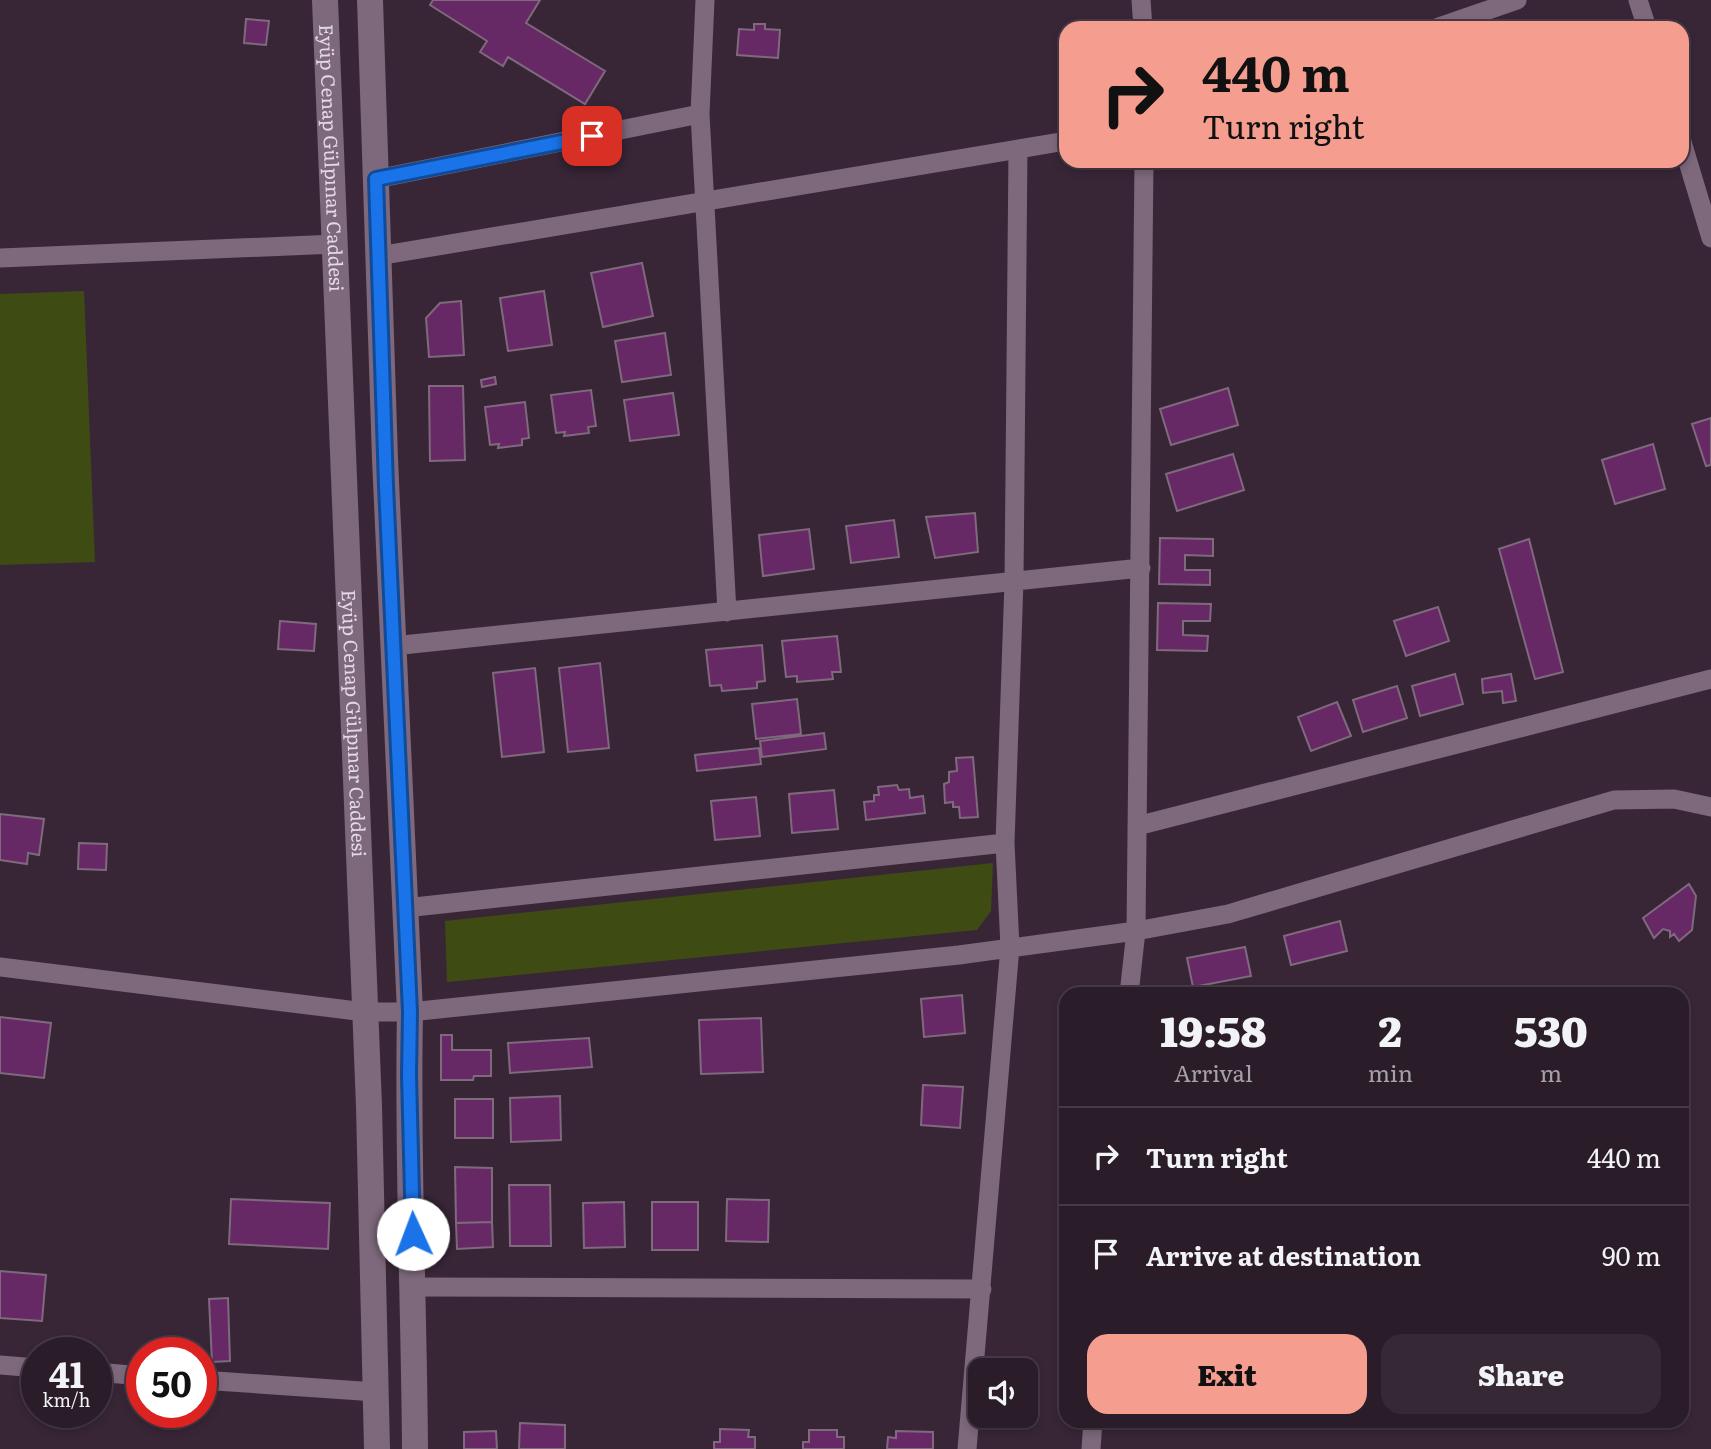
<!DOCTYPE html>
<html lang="en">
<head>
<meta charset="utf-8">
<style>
	body { margin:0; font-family:Literata,serif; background:#362935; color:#f1f3f6; height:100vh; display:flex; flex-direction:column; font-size:26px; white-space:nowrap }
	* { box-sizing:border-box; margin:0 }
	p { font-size:23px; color:#a5a1a8 }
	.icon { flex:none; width:38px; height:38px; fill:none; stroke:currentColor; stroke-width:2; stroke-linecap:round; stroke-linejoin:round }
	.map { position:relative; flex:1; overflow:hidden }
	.sheet { position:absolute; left:1059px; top:987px; width:630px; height:441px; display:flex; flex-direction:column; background:#2a1c29; border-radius:21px; box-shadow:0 4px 10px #0003,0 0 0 2px #463a46 }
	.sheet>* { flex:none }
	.guide { position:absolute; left:1059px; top:21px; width:630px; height:147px; border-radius:21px; box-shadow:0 4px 10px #0003,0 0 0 2px #463a46; background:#f59d8f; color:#111; overflow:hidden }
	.tools { position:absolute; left:968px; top:1358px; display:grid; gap:14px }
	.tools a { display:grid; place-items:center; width:70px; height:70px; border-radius:14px; background:#2a1c29; box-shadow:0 4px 10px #0003,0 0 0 2px #463a46; font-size:35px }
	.speed { position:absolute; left:21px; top:1337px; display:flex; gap:14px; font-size:35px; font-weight:700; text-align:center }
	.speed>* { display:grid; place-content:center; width:91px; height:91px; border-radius:50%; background:#2a1c29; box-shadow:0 4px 10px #0003,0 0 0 2px #463a46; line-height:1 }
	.speed small { font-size:18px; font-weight:400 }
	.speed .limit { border:10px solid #d22; background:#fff; color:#111 }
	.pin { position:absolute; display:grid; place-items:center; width:60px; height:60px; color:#fff; margin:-30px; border-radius:14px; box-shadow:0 4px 10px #0006 }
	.me { position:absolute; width:77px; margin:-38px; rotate:358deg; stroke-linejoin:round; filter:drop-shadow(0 0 5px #0008) }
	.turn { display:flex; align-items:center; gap:24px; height:147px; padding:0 28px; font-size:32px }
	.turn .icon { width:91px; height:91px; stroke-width:2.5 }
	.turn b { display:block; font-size:49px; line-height:60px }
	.eta { display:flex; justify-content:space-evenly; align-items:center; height:119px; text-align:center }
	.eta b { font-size:42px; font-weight:800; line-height:49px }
	.cta { display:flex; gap:14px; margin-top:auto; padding:14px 28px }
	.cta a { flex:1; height:80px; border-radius:21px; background:#f59d8f; color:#111; font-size:28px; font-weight:800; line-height:80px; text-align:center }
	.cta a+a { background:#362935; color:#f1f3f6 }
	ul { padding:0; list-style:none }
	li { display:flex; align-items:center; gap:21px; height:98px; padding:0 28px; border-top:2px solid #463a46 }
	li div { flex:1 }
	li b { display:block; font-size:26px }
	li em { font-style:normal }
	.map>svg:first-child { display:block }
</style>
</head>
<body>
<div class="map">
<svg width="1711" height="1449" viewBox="0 0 1711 1449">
	<rect width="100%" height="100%" fill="#382637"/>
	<!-- green -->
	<path fill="#3e4c14" d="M84 291 95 562 0 565V294Z
		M993 863 991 911 977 930 447 982 445 921Z"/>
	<!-- building -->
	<path fill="#672965" stroke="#7f697d" stroke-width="2" d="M433 0H540L526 23 605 71 585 104 508 57 503 66 480 52 487 41 430 5Z
		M246 19 269 21 266 45 244 43Z
		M754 24H765V29L780 30 778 58 737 55 739 29 754 30Z
		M642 263 653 316 603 327 591 273Z
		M544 291 552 345 508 351 500 298Z
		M461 301 464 355 429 357 426 318 440 303Z
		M665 333 671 375 622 382 615 341Z
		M495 377 496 384 482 387 481 380Z
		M429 386H463L465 460 430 461Z
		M1228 388 1238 425 1171 445 1160 409Z
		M591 390 596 426 588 427 589 433 564 436 565 432 556 433 551 395Z
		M673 393 679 435 630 441 624 400Z
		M525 402 529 438 522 439V445L498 448 499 444 490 445 485 407Z
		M1711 418V465L1706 466 1692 424Z
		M1653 444 1665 489 1615 504 1602 460Z
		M1233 454 1244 490 1177 511 1166 474Z
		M975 513 978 552 935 558 926 517Z
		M894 520 899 557 851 563 846 526Z
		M809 529 814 569 763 576 759 535Z
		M1160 538 1213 539V556L1185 555V570H1210V585L1159 584Z
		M1529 539 1563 672 1535 679 1499 549Z
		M1158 603 1211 604 1210 621H1183V635L1208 636 1207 651 1157 650Z
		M1438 607 1449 641 1406 656 1394 621Z
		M280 621 316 624 314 651 278 649Z
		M837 636 841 672H832L833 679 797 682V676L786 677 782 641Z
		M762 645 765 681 757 682V688L722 691 721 685 710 686 706 650Z
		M600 663 609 748 568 752 559 668Z
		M535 668 544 752 502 757 493 673Z
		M1455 674 1463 704 1420 716 1412 686Z
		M1511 674 1516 701 1503 703 1502 691 1483 693 1482 679Z
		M1397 686 1407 718 1363 732 1353 700Z
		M797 699 801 734 756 739 752 704Z
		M1337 702 1351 736 1311 751 1298 717Z
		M824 733 826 749 762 757 760 741Z
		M759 748 761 764 697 771 695 755Z
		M973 757 978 817 960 818 959 807H953V802L945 803 944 784 949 782V772L957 771 956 758Z
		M897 785 899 790 909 789 910 798 923 796 925 813 866 820 864 802 874 801V795H879L878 787Z
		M834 790 838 829 792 833 789 794Z
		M756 797 760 836 715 840 711 801Z
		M0 814 44 819 39 855 28 853 27 864 0 860Z
		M79 843 107 844 106 870 78 869Z
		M1689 884 1696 896 1692 930 1679 941 1674 934 1670 937V931L1663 929 1654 938 1643 918Z
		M1340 921 1347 951 1291 965 1284 936Z
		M1245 947 1251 976 1193 987 1187 958Z
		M962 995 965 1033 924 1037 921 999Z
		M0 1017 51 1023 44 1078 0 1073Z
		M761 1018 763 1072 701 1074 699 1020Z
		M441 1035H452V1050H491V1076H474L473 1080H441Z
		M589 1038 592 1067 510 1073 508 1043Z
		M923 1085 963 1087 960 1128 921 1125Z
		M560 1096 561 1140 511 1142 510 1098Z
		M455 1099H493V1138H455Z
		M455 1167 492 1168V1222L456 1223Z
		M509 1185H550L551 1246H510Z
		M231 1199 330 1203 328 1249 229 1244Z
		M727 1199 769 1200 768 1242 726 1241Z
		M624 1202 625 1247 584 1248 583 1203Z
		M652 1202H698V1250H652Z
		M492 1222 493 1247 457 1249 456 1223Z
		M0 1271 46 1275 42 1321 0 1318Z
		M228 1298 230 1361 212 1362 209 1299Z
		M520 1423 565 1425V1449H519Z
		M720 1429 749 1430 748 1437H755V1449H714V1442H720Z
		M809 1430H837V1437H844V1449H803V1442H809Z
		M496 1431 497 1449H464V1432Z
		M896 1431 933 1432V1449H887L888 1437 896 1438Z"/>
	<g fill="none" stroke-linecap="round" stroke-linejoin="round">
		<!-- minor -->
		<path stroke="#7d687c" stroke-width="19" d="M705 0 700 114 727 612
			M1141 0 1143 28
			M1638 0 1647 28
			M1436 28 1517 0
			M1682 142 1711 238
			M376 179 700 114
			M378 256 1066 141
			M0 258 336 244
			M393 646 1141 568
			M1137 826 1711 679
			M405 908 1005 843
			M0 967 365 1012H410L959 955 1136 931 1228 914 1614 800 1674 799 1711 807
			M1129 994 1136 931 1144 161
			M414 1287 982 1289
			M0 1365 37 1368
			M96 1372 142 1376
			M201 1380 376 1392
			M967 1449 1010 947 1005 843 1014 581 1018 149
			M1091 1449 1093 1421"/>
		<!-- secondary -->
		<g stroke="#7d687c" stroke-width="26">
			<path id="s1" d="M325 0 369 1106 377 1449"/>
			<path d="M370 0 385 459 410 1012C407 1157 414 1303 415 1449"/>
		</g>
	</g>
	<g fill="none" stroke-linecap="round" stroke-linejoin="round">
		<defs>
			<path id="route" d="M413 1234 409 1075 410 1012 386 486 376 179 592 136"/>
		</defs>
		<!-- route casing -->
		<use href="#route" stroke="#114b97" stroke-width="18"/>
		<!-- route -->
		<use href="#route" stroke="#1a73e8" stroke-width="12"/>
	</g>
	<g text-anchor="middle" stroke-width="7" stroke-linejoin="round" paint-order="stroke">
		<!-- street labels -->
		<g font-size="19" fill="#e4d8e3" stroke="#2e1c2d">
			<text dy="7" stroke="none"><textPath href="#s1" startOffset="158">Eyüp Cenap Gülpınar Caddesi</textPath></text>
			<text dy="7" stroke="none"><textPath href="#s1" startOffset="724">Eyüp Cenap Gülpınar Caddesi</textPath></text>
		</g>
	</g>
</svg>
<div class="tools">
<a><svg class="icon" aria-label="sound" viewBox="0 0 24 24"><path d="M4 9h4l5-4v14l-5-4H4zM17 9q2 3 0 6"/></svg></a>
</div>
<div class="speed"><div>41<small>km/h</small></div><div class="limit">50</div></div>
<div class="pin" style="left:592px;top:136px;background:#d93025"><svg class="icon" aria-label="arrive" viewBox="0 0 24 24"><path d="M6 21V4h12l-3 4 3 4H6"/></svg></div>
<svg class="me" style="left:413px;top:1234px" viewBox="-20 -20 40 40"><circle r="19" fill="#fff"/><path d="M0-13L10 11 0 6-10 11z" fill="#1a73e8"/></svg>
<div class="guide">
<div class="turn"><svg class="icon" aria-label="right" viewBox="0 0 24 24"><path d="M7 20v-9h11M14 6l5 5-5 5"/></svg><div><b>440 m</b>Turn right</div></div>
</div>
<section class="sheet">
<div class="eta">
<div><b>19:58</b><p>Arrival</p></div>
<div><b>2</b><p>min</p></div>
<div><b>530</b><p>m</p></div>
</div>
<ul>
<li><svg class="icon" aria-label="right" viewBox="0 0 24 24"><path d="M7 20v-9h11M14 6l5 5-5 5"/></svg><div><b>Turn right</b></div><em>440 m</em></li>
<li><svg class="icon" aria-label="arrive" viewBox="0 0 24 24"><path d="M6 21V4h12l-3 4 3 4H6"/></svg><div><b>Arrive at destination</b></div><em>90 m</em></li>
</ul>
<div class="cta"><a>Exit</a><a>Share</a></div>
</section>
</div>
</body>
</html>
